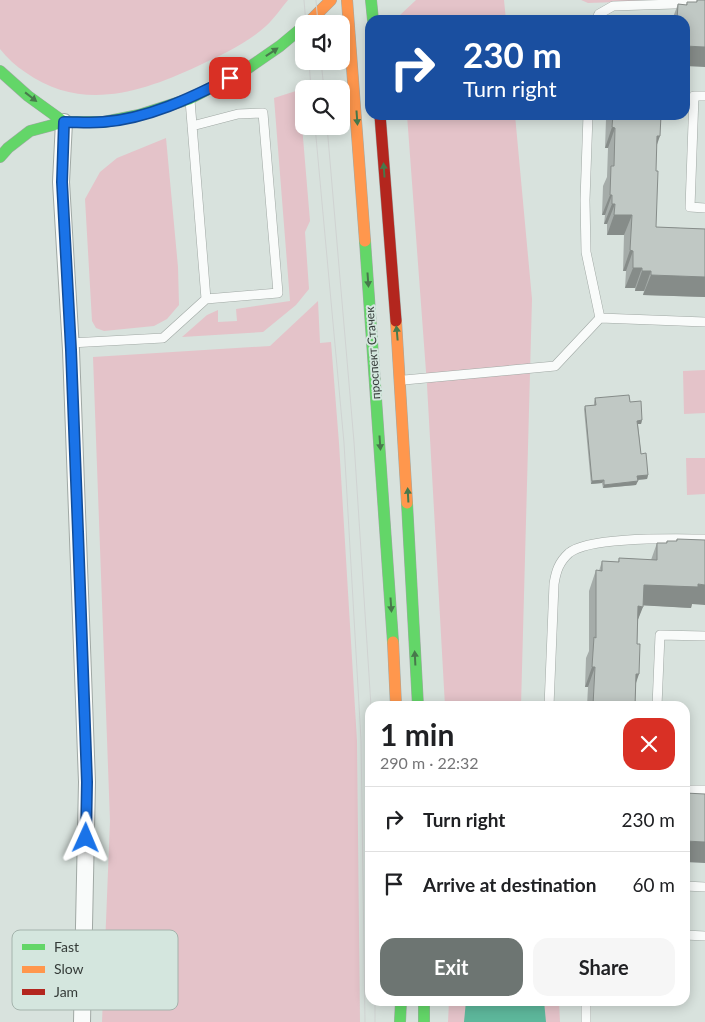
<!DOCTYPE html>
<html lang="en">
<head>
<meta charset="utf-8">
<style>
	body { margin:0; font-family:Lato,sans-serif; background:#f6f6f6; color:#202124; height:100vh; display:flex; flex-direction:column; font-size:19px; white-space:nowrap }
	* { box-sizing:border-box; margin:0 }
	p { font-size:16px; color:#757577 }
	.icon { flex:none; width:28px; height:28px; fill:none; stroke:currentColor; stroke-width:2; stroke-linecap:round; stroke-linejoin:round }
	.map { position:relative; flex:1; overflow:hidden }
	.drawer { position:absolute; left:365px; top:701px; width:325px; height:305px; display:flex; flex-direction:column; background:#fff; border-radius:15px; box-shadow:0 2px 12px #0003 }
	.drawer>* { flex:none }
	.hud { position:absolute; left:365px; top:15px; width:325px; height:105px; border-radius:15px; box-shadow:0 2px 12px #0003; background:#1a4fa0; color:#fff; overflow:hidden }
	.buttons { position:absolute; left:295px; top:15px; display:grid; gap:10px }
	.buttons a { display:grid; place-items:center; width:55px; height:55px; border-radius:10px; background:#fff; box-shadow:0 2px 12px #0003; font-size:25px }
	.pin { position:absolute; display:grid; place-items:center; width:42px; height:42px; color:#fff; margin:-21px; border-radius:10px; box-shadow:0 2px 8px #0006 }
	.me { position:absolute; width:55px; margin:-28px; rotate:1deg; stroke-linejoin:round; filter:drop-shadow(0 0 4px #0008) }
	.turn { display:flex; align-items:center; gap:18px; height:105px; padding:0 15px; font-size:22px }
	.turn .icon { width:65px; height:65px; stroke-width:2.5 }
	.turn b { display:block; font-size:35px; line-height:42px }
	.round { display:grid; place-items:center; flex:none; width:52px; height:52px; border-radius:15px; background:#f6f6f6 }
	.headline { display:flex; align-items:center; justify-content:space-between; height:85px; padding:0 15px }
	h1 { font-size:30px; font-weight:700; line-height:38px }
	.cta { display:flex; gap:10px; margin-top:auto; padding:10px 15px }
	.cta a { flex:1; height:58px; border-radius:15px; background:#6d7572; color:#fff; font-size:20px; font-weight:700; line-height:58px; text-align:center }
	.cta a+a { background:#f6f6f6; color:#202124 }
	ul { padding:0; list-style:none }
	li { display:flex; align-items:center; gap:15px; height:65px; padding:0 15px; border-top:1px solid #e0e0e0 }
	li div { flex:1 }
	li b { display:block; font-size:19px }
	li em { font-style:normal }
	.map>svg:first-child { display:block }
</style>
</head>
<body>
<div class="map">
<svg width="705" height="1022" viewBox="0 0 705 1022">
	<rect width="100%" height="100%" fill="#d8e2dd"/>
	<!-- green -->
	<path fill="#e4c3c9" d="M0 0H288C281 8 274 19 266 26 246 44 221 55 198 66 140 93 81 112 25 72 16 66 7 58 0 49Z
		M416 0H504L506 20H400L399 16Z
		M581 0H677L588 3Z
		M299 90 310 221 305 232 309 289 296 305 263 332 182 337 207 315 218 310V322L237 321 236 309 290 301 274 98Z
		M407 115H515L532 299 521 706H445L427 385Z
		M166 138 178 267 179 305 167 319 154 326 104 331 96 328 92 321 85 199 100 172 117 158Z
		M318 301 320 343 331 342 339 443 357 741 360 1022H102L110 821 93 357 270 346Z
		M705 370V413L684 414 683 371Z
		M686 458H705V494L687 495Z
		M449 1001H559L560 1022H448Z"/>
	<!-- water -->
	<path fill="#5db79b" d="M466 1001H544L546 1022H464Z"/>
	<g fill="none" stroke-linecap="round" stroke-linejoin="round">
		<defs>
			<path id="lane" d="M596 20 599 14 613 6 705 3
				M705 96H694L690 207 705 208
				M190 100 206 299
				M588 115 585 200 586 252 600 318
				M70 343 163 338 206 299 278 293 263 113 238 114 192 126
				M404 380 555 366 600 318 705 322
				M549 706 554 584C556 571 559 562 569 553 589 536 676 539 705 539
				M657 706 660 635 705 636
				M685 790H705
				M685 886 705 887
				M685 935 705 936
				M586 1022V1001"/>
			<path id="street" d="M64 122 61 182 71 350 87 782 82 1022"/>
			<path id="fast" d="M371 0 373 20
				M0 71 28 96 64 122
				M0 157 8 148 30 131 64 122H104L139 115 189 99 244 71 280 46 304 26
				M365 241 393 642
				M407 503 418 706
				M424 1001V1022
				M400 1022 401 1001"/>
			<path id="slow" d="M347 0 365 241
				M307 24 331 0
				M396 321 407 503
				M393 642 396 706"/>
			<path id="jam" d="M380 115 396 321"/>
		</defs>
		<!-- lane casing -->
		<use href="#lane" stroke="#a0a8a4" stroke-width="10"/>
		<!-- street casing -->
		<use href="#street" stroke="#a0a8a4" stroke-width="18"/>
		<!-- fast casing -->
		<use href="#fast" stroke="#a0a8a4" stroke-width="12"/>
		<!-- slow casing -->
		<use href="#slow" stroke="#a0a8a4" stroke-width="12"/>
		<!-- jam casing -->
		<use href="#jam" stroke="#a0a8a4" stroke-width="12"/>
		<!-- lane -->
		<use href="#lane" stroke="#f9fbfa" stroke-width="9"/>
		<!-- street -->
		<use href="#street" stroke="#f9fbfa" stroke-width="16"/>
		<!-- fast -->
		<use href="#fast" stroke="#63d668" stroke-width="11"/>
		<!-- slow -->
		<use href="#slow" stroke="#ff974d" stroke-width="11"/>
		<!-- jam -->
		<use href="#jam" stroke="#b3261e" stroke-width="11"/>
		<!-- tram -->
		<path stroke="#d0d3d2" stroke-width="1" d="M304 0 306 24
			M316 0 318 24
			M309 61 311 89
			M321 61 324 89
			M315 126 344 443 361 740 365 1022
			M327 126 354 442 371 706
			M375 1001V1022"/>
	</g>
	<!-- wall -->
	<path fill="#a5aca9" d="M697 0 685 66V20H672L678 4 686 5 687 2H696Z
		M608 115H661L656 147V227L705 229V297L643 295 644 291H635V288H625L626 271H623L624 235H607V224H604L605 215H602L603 186 607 177 608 148H605L606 119Z
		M595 398 630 402 642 420 641 424H638L641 454 648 475 647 479 637 480 636 485 603 488 602 483 591 484 584 409 585 406 594 405V402Z
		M677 539 692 604 691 608 643 605 638 619 635 706H587L588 687H585L586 658 589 651V591L596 570 599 571 602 561 618 562 619 558 651 560 657 543H666L667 541H676Z"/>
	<!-- shaded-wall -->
	<path fill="#868c89" d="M685 46 705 47V67L685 66Z
		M612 127 615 128 608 148H605Z
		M657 136H660L653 156Z
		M610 195H612L605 215H602Z
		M612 204H615L607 224H604Z
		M614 215H632L624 235H607Z
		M630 250 633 251 626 271H623Z
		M633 268H642L635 288H625Z
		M642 271H651L644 291H635Z
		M651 275 705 277V297L643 295Z
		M642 420 641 424H636L637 421Z
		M648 475 647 479 636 480 637 476Z
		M604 480 602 483 591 484 592 481Z
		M638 481 636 485 603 488 604 485Z
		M698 584 705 585V605L692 604 691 608 636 605 644 585Z
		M638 606 643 607 635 627Z
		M592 667H595L588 687H585Z
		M636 674H639L632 695Z
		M685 841 705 842V863L685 862Z"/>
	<!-- building -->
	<path fill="#c0c8c4" stroke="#868c89" d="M697 0H705V47L685 46V20H677L678 4 687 5V2H697Z
		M613 115H661L660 136H657L656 171H658L656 227 705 229V277L651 275V271H642V268H633V251L630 250 632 215H614L615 204H612V195H610L611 166H614L615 128 612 127Z
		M629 395 630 402 641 401 642 420 637 421 639 437 641 454 646 453 648 475 637 476 638 481 604 485V480L592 481 585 406 596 405 595 398Z
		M677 539 705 540V585L698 584V587L644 585 643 607 638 606 637 644H640L639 674H636L635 706H590L591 705H593L595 667H592L594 637 596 638V570L602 571V561L619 562V558L657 560V543H667V541H677Z
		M685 793 705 794V842L685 841Z"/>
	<!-- one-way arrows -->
	<defs><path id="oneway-solid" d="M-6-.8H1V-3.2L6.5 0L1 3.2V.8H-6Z" transform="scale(1.25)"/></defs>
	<g fill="#47794b">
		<use href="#oneway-solid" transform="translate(272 52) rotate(-34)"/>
		<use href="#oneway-solid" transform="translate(31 97) rotate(38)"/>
		<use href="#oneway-solid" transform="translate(357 118) rotate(86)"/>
		<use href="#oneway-solid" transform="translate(384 170) rotate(-94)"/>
		<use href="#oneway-solid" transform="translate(368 280) rotate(86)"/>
		<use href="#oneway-solid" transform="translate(397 333) rotate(-95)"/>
		<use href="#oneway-solid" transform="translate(380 443) rotate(86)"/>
		<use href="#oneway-solid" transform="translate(408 495) rotate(-93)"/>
		<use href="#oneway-solid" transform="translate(391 605) rotate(86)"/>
		<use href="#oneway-solid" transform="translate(415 658) rotate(-93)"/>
	</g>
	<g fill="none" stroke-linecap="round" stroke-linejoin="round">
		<defs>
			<path id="route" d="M86 838 87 782 78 532 71 350 62 182 64 122C77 122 90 123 103 122 147 119 191 98 230 78"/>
		</defs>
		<!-- route casing -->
		<use href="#route" stroke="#114b97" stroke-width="12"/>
		<!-- route -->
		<use href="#route" stroke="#1a73e8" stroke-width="9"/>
	</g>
	<g text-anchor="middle" stroke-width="4" stroke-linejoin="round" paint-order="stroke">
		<!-- street labels -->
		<g font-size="12" fill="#343b38" stroke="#d4e6de">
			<text transform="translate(373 353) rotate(-94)" y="4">проспект Стачек</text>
		</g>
	</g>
	<!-- legend -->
	<rect x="12" y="930" width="166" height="80" rx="8" fill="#d4e6de" stroke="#a4b3ac" stroke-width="1"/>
	<rect x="22" y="944" width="23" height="6" fill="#63d668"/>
	<rect x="22" y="966" width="23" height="7" fill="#ff974d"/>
	<rect x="22" y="989" width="23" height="6" fill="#b3261e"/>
	<g font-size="14" fill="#343b38">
		<text x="54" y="952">Fast</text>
		<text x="54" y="974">Slow</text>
		<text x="54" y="997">Jam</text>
	</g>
</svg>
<div class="buttons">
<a><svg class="icon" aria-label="sound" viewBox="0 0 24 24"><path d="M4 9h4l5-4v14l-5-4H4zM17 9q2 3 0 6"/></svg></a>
<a><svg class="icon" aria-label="search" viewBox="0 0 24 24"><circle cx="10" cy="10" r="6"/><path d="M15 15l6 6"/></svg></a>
</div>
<div class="pin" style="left:230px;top:78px;background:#d93025"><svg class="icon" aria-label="arrive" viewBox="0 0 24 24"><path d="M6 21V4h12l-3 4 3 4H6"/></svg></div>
<svg class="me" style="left:86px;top:838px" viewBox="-20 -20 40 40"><path d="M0-17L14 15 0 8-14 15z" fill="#1a73e8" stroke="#fff" stroke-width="4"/></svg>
<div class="hud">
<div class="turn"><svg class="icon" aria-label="right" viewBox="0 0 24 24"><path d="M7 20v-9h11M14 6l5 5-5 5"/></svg><div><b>230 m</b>Turn right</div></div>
</div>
<section class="drawer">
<div class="headline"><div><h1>1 min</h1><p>290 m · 22:32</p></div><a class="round" style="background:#d93025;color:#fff"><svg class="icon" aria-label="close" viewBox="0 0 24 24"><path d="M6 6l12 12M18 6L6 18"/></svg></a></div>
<ul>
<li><svg class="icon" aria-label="right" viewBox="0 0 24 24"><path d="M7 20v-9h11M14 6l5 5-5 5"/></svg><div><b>Turn right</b></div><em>230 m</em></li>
<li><svg class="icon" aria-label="arrive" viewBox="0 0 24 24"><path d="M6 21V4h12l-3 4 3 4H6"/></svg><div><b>Arrive at destination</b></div><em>60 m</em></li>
</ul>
<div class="cta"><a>Exit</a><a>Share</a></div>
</section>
</div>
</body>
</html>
